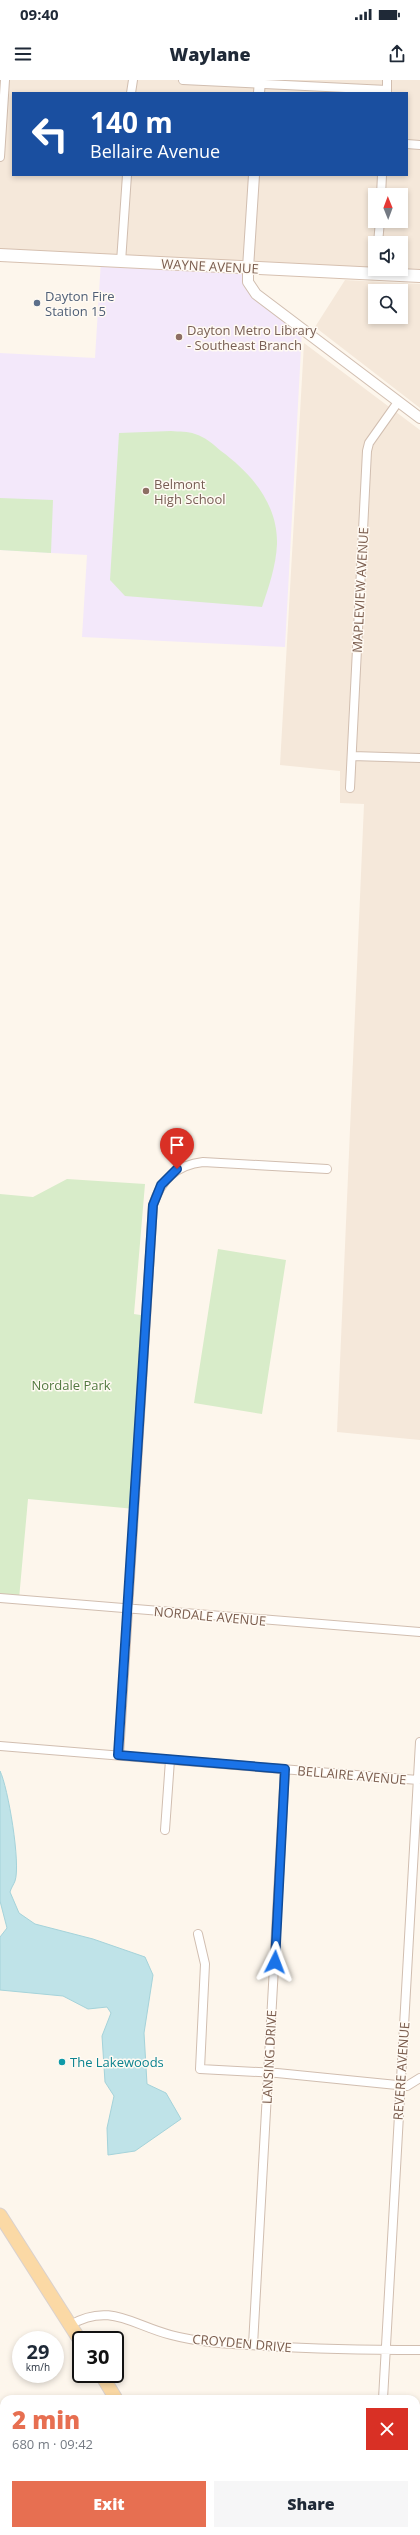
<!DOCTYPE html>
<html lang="en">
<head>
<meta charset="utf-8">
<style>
	body { margin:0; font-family:"Open Sans",sans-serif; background:#f6f6f7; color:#1f2937; height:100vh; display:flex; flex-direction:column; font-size:15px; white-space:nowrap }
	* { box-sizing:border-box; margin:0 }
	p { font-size:13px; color:#747a83 }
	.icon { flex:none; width:22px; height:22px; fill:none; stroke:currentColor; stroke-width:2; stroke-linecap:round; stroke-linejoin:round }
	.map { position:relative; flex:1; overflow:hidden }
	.details { position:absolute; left:0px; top:2315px; width:420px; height:140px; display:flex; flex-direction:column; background:#fff; border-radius:12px 12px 0 0; box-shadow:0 2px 6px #0003 }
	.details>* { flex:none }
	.hud { position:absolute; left:12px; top:12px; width:396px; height:84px; border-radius:0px; box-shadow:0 2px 6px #0003; background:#1a4fa0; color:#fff; overflow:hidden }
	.needle { width:26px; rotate:359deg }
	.controls { position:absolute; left:368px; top:108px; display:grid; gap:8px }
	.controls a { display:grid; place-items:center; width:40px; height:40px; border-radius:0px; background:#fff; box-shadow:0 2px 6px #0003; font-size:20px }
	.speed { position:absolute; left:12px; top:2251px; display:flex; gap:8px; font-size:20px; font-weight:700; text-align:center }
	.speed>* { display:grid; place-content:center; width:52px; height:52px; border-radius:50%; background:#fff; box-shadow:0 2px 6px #0003; line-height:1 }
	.speed small { font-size:10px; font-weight:400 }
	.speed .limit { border:2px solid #111; border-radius:6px; background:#fff; color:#111 }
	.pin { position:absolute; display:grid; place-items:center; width:34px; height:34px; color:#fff; margin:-41px -17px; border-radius:50% 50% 50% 0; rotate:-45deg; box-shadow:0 0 4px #0007 }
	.pin .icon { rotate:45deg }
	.me { position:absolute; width:44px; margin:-22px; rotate:3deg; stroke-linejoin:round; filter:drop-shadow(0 0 3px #0008) }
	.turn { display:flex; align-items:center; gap:14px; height:84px; padding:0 12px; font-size:18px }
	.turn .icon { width:52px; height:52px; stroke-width:2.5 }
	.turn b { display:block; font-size:28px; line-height:34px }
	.round { display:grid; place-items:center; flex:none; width:42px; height:42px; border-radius:0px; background:#f6f6f7 }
	.headline { display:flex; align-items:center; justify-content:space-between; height:68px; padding:0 12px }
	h1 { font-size:24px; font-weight:800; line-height:30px; color:#e76f51 }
	.primary-button { display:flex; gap:8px; margin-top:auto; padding:8px 12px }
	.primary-button a { flex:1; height:46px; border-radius:0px; background:#e76f51; color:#fff; font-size:16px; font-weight:800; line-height:46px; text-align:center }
	.primary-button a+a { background:#f6f6f7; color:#1f2937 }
	.status { display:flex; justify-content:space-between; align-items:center; height:28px; padding:0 20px; background:#fff; direction:ltr }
	.status svg { height:11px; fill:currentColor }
	header { display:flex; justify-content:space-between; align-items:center; height:52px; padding:0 12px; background:#fff; font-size:18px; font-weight:800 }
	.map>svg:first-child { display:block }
</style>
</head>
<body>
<div class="status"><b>09:40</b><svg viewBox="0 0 49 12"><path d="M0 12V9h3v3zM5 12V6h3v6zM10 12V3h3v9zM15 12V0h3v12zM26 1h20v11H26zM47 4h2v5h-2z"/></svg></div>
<header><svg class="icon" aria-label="menu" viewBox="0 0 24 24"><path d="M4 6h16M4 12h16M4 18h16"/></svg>Waylane<svg class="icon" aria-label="share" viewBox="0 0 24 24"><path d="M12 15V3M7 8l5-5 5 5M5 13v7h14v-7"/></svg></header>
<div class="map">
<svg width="420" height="2455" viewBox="0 0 420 2455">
	<rect width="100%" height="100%" fill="#fdf6ec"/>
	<!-- residential -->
	<path fill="#f5e8da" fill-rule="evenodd" d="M0 0H420V197L0 174ZM13 13H407V95H13ZM375 115H401V141H375ZM375 163H401V189H375Z
		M345 200 420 204V328L315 247ZM375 211H401V237H375Z
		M304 263 420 350V1360L337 1352 364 724 340 723V691L280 685Z"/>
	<!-- commercial -->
	<path fill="#fde8e0" d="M42 2451H178L181 2455H63Z
		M207 2451H365V2455H200Z"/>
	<!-- education -->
	<path fill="#f3e8fa" d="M101 180 248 188V202L302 250 285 567 82 557 87 475 0 470V273L95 278Z"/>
	<!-- green -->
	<path fill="#d8ecc9" d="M171 351C179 352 188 351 195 354 205 357 213 364 221 371 251 393 278 424 277 464 276 486 269 506 262 527L125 516 110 500 119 353Z
		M0 418 53 420 51 473 0 470Z
		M67 1099 145 1104 134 1234 147 1236 135 1429 28 1419 19 1519 0 1518V1114L33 1117Z
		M218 1169 286 1180 262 1334 194 1323Z"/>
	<!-- water -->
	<path fill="#bfe3e8" stroke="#a5d3da" d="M0 1691C8 1707 21 1784 15 1801 14 1804 11 1808 10 1812L19 1833 35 1844 93 1859 145 1877 153 1895 144 1953 147 2004 166 2013 181 2039 135 2071 108 2075 107 2048 114 2016 105 2002 102 1956 111 1933 107 1927 88 1929 63 1916 0 1910V1857L7 1848 0 1821Z"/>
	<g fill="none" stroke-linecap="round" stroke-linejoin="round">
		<defs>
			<path id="minor" d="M183 0 387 10
				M131 13 133 0
				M387 13V0
				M407 64 420 65
				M0 77 5 0
				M381 115 382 95
				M378 163 380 141
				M121 182 127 95
				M352 676 420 678
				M350 708 367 371 369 363 398 322
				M0 1518 420 1552
				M0 1666 418 1700
				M119 1675 153 1125C161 1100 176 1085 203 1082L327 1089
				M165 1750 170 1680
				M198 1854 205 1884 200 1989 277 1993 407 2006 420 1998
				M70 2245C110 2222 132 2245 171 2255 201 2263 233 2264 265 2266 316 2269 368 2270 420 2270
				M253 2265 285 1689
				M383 2319 420 1662
				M0 2393H4
				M416 2403H420
				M375 2455 376 2451"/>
			<path id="tertiary" d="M259 13 260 0
				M254 95 248 188V202L256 214 420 338"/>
			<path id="secondary" d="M0 175 420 196"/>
			<path id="primary" d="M0 2135 81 2262
				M101 2294 116 2319
				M199 2451 201 2455"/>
		</defs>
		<!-- minor casing -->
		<use href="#minor" stroke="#d1beb0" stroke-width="10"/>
		<!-- tertiary casing -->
		<use href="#tertiary" stroke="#d1beb0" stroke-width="12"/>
		<!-- secondary casing -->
		<use href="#secondary" stroke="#d6c0b0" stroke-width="14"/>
		<!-- primary casing -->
		<use href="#primary" stroke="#dad1cd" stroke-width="15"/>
		<!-- minor -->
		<use href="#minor" stroke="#fff" stroke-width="8"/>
		<!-- tertiary -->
		<use href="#tertiary" stroke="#fff" stroke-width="10"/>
		<!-- secondary -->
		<use href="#secondary" stroke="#fff" stroke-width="12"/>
		<!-- primary -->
		<use href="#primary" stroke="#fbd9a5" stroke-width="13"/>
	</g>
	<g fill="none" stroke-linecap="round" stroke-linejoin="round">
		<defs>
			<path id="route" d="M177 1089 161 1105 153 1125 118 1675 285 1689 275 1882"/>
		</defs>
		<!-- route casing -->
		<use href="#route" stroke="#114b97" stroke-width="10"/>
		<!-- route -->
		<use href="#route" stroke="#1a73e8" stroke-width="7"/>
	</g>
	<!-- markers -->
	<circle fill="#5c6f8a" stroke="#fffaf3" stroke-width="1.5" cx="37" cy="223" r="4"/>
	<g fill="#8d6e63" stroke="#fffaf3" stroke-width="1.5">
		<circle cx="179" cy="257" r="4"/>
		<circle cx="146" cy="411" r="4"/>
	</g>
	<circle fill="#0f9aa8" stroke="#fffaf3" stroke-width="1.5" cx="62" cy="1982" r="4"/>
	<g text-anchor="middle" stroke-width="3" stroke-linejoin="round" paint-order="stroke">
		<!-- street labels -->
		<g font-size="13" fill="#7a5c4d" stroke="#fffaf3">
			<text transform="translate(210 186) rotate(3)" y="5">WAYNE AVENUE</text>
			<text transform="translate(360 510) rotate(-87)" y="5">MAPLEVIEW AVENUE</text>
			<text transform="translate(210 1536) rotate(5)" y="5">NORDALE AVENUE</text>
			<text transform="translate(352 1695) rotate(5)" y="5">BELLAIRE AVENUE</text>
			<text transform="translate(269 1977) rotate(-87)" y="5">LANSING DRIVE</text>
			<text transform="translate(401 1991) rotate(-86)" y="5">REVERE AVENUE</text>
			<text transform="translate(242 2263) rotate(5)" y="5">CROYDEN DRIVE</text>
		</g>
		<!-- service labels -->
		<g font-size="13" fill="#4e5e75" stroke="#fffaf3" text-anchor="start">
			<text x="45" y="221">Dayton Fire<tspan x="45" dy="15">Station 15</tspan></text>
		</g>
		<!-- education labels -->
		<g font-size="13" fill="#785e54" stroke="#fffaf3" text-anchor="start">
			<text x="187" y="255">Dayton Metro Library<tspan x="187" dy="15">- Southeast Branch</tspan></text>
			<text x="154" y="409">Belmont<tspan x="154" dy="15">High School</tspan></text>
		</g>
		<!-- park labels -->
		<g font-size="13" fill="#537a41" stroke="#fffaf3">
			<text x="71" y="1310">Nordale Park</text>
		</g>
		<!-- culture labels -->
		<g font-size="13" fill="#0d838f" stroke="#fffaf3" text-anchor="start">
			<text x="70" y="1987">The Lakewoods</text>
		</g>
	</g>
</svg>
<div class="controls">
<a><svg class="needle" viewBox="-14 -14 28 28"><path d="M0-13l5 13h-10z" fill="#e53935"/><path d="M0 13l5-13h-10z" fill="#747a83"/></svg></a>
<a><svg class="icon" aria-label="sound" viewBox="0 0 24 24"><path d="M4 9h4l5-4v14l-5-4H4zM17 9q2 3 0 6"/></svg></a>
<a><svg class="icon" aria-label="search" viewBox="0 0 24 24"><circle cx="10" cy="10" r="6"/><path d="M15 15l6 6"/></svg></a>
</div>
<div class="speed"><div>29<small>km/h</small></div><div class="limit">30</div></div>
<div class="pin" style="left:177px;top:1089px;background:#d93025"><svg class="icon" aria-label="arrive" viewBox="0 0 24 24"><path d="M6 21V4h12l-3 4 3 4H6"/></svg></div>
<svg class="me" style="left:275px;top:1882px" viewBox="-20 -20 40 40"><path d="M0-17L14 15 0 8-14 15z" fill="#1a73e8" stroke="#fff" stroke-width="4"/></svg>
<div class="hud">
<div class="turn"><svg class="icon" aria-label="left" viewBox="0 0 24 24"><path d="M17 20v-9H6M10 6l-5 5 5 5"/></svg><div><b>140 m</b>Bellaire Avenue</div></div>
</div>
<section class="details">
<div class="headline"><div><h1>2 min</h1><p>680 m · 09:42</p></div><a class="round" style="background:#d93025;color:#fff"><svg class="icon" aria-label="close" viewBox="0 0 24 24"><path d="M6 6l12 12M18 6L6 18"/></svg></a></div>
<div class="primary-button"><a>Exit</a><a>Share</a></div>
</section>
</div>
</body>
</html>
